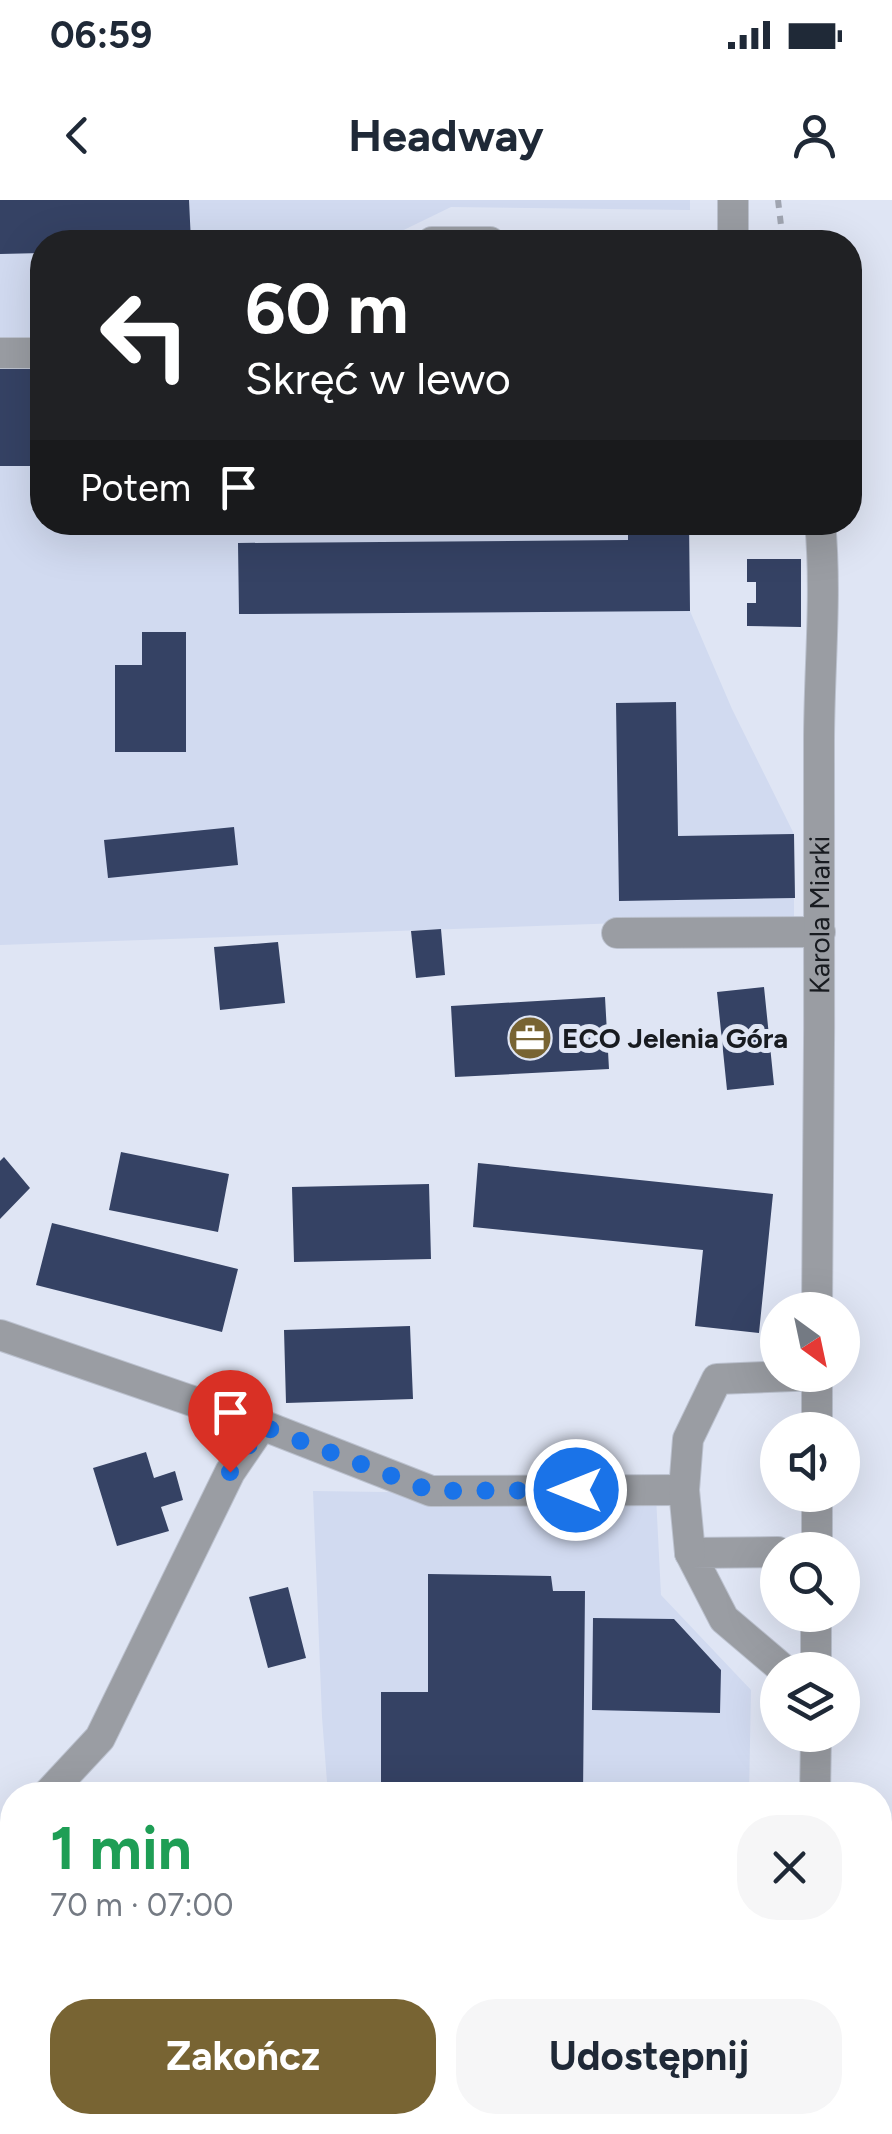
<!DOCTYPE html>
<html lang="pl">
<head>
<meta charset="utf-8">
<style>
	body { margin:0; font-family:Figtree,sans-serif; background:#f6f6f7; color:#1f2937; height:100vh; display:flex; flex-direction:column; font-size:38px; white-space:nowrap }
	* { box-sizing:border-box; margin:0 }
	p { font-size:32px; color:#747a83 }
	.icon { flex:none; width:55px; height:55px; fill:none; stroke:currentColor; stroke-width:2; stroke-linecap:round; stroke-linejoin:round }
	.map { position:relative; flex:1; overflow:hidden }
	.panel { position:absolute; left:0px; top:1582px; width:892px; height:352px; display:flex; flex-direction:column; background:#fff; border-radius:40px 40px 0 0; box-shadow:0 10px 40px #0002 }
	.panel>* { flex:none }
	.guide { position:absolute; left:30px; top:30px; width:832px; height:305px; border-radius:40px; box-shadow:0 10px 40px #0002; background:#202124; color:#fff; overflow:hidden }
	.needle { width:65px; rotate:147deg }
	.tools { position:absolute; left:760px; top:1092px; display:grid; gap:20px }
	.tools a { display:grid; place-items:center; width:100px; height:100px; border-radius:50%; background:#fff; box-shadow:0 10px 40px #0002; font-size:50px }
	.pin { position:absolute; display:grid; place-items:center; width:85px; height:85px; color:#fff; margin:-102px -42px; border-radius:50% 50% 50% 0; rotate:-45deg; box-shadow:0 0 10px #0007 }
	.pin .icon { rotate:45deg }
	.me { position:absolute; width:110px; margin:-55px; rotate:270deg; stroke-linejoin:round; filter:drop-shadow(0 0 8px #0008) }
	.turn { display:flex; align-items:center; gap:35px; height:210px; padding:0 50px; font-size:45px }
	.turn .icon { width:130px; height:130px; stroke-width:2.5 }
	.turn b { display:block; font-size:70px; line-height:85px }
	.then { display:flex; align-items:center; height:95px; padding:0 50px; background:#0003; gap:20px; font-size:38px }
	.round { display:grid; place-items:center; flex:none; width:105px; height:105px; border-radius:40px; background:#f6f6f7 }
	.overview { display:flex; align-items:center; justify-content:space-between; height:170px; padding:0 50px }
	h1 { font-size:60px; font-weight:700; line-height:75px; color:#1e9e55 }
	.action { display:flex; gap:20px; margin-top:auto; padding:20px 50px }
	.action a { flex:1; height:115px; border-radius:40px; background:#786433; color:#fff; font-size:40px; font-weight:700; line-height:115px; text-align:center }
	.action a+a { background:#f6f6f7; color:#1f2937 }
	.status { display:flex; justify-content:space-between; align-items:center; height:70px; padding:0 50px; background:#fff; direction:ltr }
	.status svg { height:28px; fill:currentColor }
	header { display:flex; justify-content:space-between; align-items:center; height:130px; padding:0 50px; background:#fff; font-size:45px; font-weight:700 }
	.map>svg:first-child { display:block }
</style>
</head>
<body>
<div class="status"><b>06:59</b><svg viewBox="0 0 49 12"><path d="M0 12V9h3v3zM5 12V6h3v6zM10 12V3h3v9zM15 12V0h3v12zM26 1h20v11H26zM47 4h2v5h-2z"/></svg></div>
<header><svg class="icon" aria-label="back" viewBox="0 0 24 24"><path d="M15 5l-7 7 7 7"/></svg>Headway<svg class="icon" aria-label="person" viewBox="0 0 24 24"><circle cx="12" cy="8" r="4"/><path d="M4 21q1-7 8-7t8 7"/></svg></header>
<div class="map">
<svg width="892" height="1934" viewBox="0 0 892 1934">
	<rect width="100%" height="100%" fill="#dfe5f4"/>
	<!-- built -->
	<path fill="#d1daf0" d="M0 0H690V10L451 7 379 42H42V322L689 323 690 411 732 509 794 634V717L0 745Z
		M313 1291 656 1296 661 1395 751 1490 749 1595H328L322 1517Z
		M348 1922H745V1934H347Z"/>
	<!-- forest -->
	<path fill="#9dadd5" d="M880 1763 892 1773V1877L888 1934H838V1923L880 1922Z"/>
	<!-- building -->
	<path fill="#354264" d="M0 0H189L191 42H42V53L0 54Z
		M0 165 42 166V266H0Z
		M628 322H689L690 411 239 414 238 343 628 340Z
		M747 359H801V427L747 426V403H756V382H747Z
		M142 432H186V552H115V465H142Z
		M676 502 678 636 794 634 795 698 619 701 616 503Z
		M234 627 238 665 108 678 104 640Z
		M441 729 445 775 416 778 411 731Z
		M278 742 285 803 220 810 214 747Z
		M764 787 774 885 727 890 717 792Z
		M605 797 609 869 455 877 451 806Z
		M121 952 229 974 218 1032 109 1010Z
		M4 957 30 988 0 1019V961Z
		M478 963 773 994 759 1133 695 1126 703 1050 473 1027Z
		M429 984 431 1059 294 1062 292 987Z
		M52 1023 238 1069 222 1132 36 1085Z
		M410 1126 413 1199 286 1203 284 1130Z
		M146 1252 154 1278 175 1271 183 1300 161 1307 169 1331 117 1346 93 1268Z
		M428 1374 551 1376 553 1391H585L583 1595H381V1492H428Z
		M288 1387 306 1458 268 1468 249 1397Z
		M593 1418 674 1419 721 1470 720 1513 592 1510Z"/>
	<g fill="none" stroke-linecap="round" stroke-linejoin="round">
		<defs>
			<g id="minor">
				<path d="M733 0V42"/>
				<path d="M432 42H490"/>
				<path d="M0 153H42"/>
				<path d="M617 733 820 732"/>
				<path id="s1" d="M817 1110C819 921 820 731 819 542 819 469 827 395 820 322"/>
				<path d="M0 1135 262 1225 431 1291 684 1290"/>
				<path d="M817 1350V1295"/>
				<path d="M778 1352 690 1353 724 1419 784 1470"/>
				<path d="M690 1353 684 1290 688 1239 717 1179 817 1175V1230"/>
				<path d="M816 1470V1415"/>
				<path d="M47 1595 100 1538 230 1272 262 1225"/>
				<path d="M815 1595 816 1535"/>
				<path d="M0 1657 12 1633"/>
				<path d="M813 1934V1922"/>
			</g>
		</defs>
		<!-- minor casing -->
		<use href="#minor" stroke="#bbc1ce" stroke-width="32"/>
		<!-- path -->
		<path stroke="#a0a5b1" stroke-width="6" stroke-dasharray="8 8" stroke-linecap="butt" d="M778 0 783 42
			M850 227 851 310
			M844 1160 845 1123"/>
		<!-- minor -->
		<use href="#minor" stroke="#9a9da3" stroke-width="30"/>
	</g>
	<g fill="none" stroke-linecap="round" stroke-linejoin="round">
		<!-- route -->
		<path stroke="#1a73e8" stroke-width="18" stroke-dasharray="0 32.4" d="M230 1272 262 1226 431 1291 576 1290"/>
	</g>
	<!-- icons -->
	<defs>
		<symbol id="office-disc" viewBox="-11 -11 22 22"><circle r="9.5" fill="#786433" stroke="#dfe5f4"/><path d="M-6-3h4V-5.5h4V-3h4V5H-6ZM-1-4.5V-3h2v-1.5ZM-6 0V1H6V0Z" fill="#fff"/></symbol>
	</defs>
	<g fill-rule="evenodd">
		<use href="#office-disc" x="505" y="813" width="50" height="50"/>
	</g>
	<g text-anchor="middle" stroke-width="10" stroke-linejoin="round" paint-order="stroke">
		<!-- street labels -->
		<g font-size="28" fill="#181b20" stroke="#dfe5f4">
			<text dy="10" stroke="none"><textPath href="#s1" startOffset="395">Karola Miarki</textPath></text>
		</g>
		<!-- poi labels -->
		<g font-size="28" font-weight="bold" fill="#181b20" stroke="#dfe5f4" text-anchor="start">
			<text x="562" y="848">ECO Jelenia Góra</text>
		</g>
	</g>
</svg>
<div class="tools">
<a><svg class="needle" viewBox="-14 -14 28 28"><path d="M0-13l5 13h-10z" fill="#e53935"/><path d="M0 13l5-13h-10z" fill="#747a83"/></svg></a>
<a><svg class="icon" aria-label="sound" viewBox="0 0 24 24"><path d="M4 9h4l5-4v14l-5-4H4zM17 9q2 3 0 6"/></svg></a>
<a><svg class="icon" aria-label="search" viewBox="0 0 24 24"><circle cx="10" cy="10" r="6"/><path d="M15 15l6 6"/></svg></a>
<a><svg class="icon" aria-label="layers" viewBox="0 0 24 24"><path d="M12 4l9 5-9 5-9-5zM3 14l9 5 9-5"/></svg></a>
</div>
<div class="pin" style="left:230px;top:1272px;background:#d93025"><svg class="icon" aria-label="arrive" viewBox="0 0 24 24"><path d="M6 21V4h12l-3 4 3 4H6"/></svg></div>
<svg class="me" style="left:576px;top:1290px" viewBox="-20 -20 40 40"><circle r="17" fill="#1a73e8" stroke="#fff" stroke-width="3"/><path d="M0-11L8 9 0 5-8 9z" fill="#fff"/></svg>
<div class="guide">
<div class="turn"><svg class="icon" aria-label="left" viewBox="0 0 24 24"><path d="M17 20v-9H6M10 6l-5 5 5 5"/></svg><div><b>60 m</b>Skręć w lewo</div></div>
<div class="then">Potem<svg class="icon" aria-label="arrive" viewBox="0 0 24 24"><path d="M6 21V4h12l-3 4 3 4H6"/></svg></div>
</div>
<section class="panel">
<div class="overview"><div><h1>1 min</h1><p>70 m · 07:00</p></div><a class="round"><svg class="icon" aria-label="close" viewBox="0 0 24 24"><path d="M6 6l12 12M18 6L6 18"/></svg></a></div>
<div class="action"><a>Zakończ</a><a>Udostępnij</a></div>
</section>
</div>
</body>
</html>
